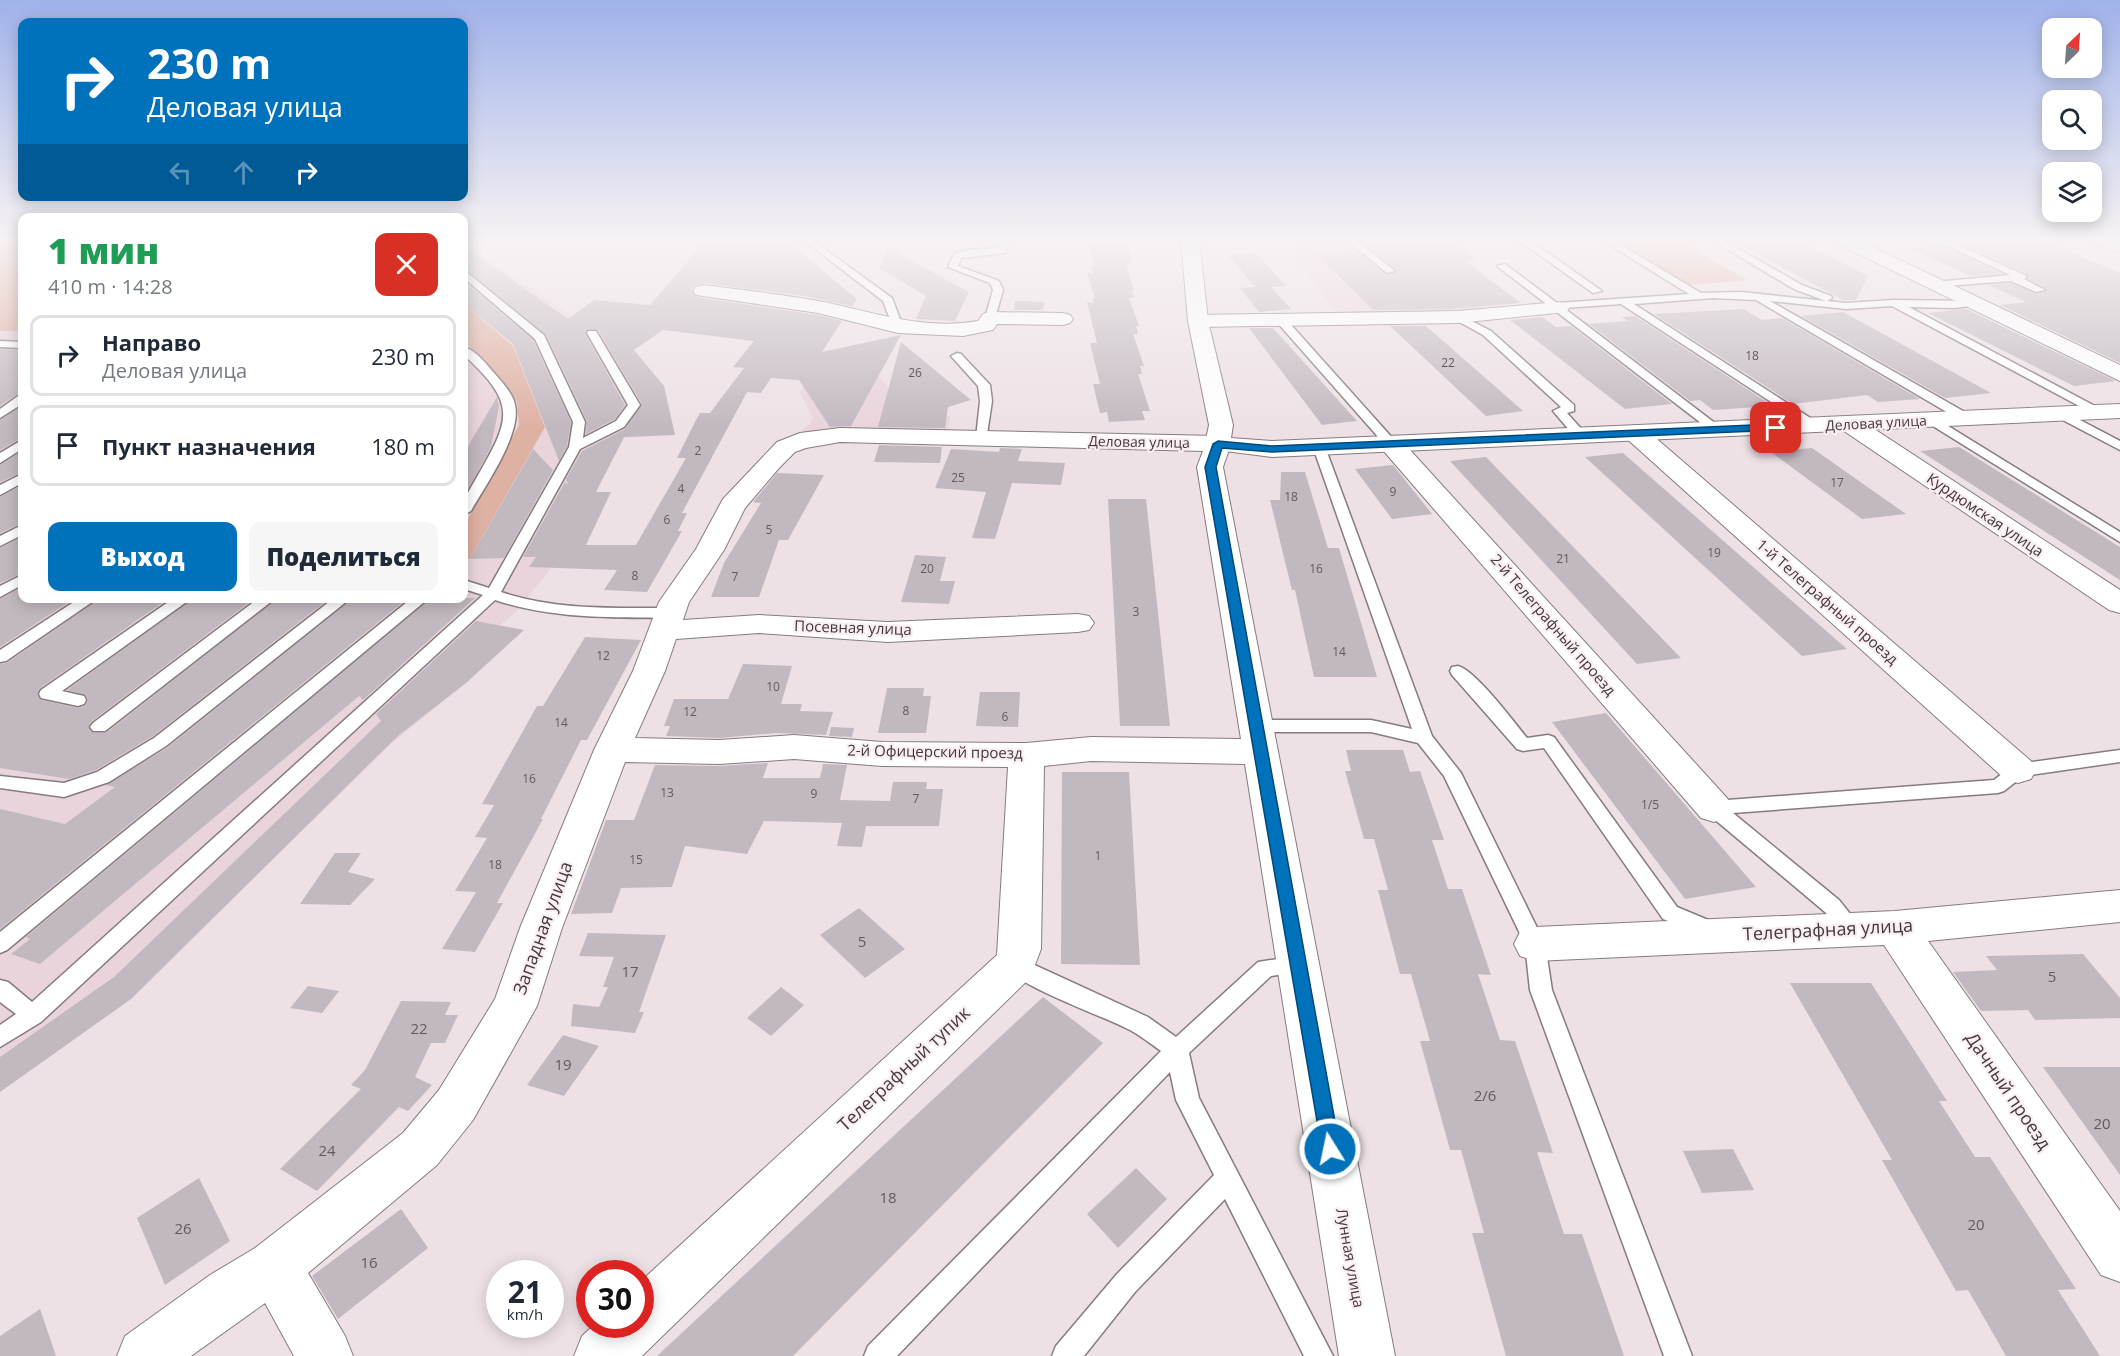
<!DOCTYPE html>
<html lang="ru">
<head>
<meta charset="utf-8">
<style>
	body { margin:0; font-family:"Open Sans",sans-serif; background:#f6f6f7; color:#1f2937; height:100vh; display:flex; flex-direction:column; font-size:22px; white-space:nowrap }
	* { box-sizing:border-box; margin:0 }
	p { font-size:20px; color:#747a83 }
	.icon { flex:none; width:33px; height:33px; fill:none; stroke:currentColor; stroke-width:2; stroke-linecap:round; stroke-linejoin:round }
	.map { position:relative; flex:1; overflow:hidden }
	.sheet { position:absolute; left:18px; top:213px; width:450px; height:390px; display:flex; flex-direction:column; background:#fff; border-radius:12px; box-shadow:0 3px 15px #0003 }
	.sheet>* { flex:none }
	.hud { position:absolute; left:18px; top:18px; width:450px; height:183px; border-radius:12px; box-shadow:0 3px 15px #0003; background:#0071bb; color:#fff; overflow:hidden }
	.needle { width:39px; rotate:25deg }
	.controls { position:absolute; left:2042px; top:18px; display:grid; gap:12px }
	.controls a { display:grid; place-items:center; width:60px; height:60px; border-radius:12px; background:#fff; box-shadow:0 3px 15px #0003; font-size:30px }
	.speed { position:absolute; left:486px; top:1260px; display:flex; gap:12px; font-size:30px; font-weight:700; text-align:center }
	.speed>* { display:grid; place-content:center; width:78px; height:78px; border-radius:50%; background:#fff; box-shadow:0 3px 15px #0003; line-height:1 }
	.speed small { font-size:15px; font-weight:400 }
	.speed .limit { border:9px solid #d22; background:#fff; color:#111 }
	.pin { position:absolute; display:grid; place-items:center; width:51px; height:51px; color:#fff; margin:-26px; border-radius:12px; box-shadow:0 3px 9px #0006 }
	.me { position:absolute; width:66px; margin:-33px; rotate:350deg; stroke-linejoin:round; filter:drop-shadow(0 0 4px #0008) }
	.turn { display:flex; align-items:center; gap:21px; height:126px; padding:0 30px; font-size:27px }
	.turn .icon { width:78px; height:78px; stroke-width:2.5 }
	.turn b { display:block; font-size:42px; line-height:51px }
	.lanes { display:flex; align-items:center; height:57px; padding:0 30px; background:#0003; justify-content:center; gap:30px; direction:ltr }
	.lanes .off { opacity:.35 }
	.round { display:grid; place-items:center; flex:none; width:63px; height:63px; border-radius:12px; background:#f6f6f7 }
	.head { display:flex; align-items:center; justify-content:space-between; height:102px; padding:0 30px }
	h1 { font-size:36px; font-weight:800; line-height:45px; color:#1e9e55 }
	.cta { display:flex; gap:12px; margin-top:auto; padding:12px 30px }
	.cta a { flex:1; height:69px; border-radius:12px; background:#0071bb; color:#fff; font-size:24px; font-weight:800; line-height:69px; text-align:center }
	.cta a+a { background:#f6f6f7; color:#1f2937 }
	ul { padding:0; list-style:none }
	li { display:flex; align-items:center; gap:18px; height:81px; margin:0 12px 9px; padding:0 18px; border:3px solid #e0e1e3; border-radius:12px }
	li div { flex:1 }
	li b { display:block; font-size:22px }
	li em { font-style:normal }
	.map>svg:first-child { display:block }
</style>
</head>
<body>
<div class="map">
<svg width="2120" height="1356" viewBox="0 0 2120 1356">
	<rect width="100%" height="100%" fill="#ede1e5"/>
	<!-- built -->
	<path fill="#e9d4db" d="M1291 239H1399L1484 310 1340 316 1287 250H1300Z
		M464 243 604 338 664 386 666 397 664 406 653 436 624 438 566 550 515 613 500 625 524 630 466 683 386 748 131 999 0 1092V331H22V598H464V558H471L545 427 513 346 464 304Z
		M464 341 489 365 517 403 519 425 464 526Z
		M849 347 876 373 906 409 930 415 950 416 947 433 801 431 809 425 813 418 800 392 819 364 824 351Z"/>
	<!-- green -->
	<path fill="#dfb1a3" d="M0 239H22V331H0Z
		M1614 239H1676L1747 280 1690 285Z
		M464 304 513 346 545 427 470 559 464 558V526L519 425 517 402 489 365 464 341Z"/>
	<!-- building -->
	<path fill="#c2b9c0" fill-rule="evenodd" d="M1091 239H1124L1132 259 1129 260 1131 265H1126L1134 290 1132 291 1134 297 1129 298 1139 326H1136L1138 334H1133L1144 366H1140L1142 374H1138L1150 411H1142L1145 420 1109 422 1107 412 1100 413 1093 384H1100L1090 343H1097L1087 302 1094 303 1092 299H1095L1087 273H1093L1091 266H1095L1087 244 1093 243Z
		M1361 239H1394L1400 244 1449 240 1477 260 1465 261 1521 303 1451 309 1373 310 1317 254 1356 251 1386 275 1397 272 1396 269Z
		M1730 239H1795L1868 276 1856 300H1843Z
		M706 240 794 247 857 299 852 306 804 296 703 283 695 285 691 290 696 297 818 315 842 321 822 352 901 335 851 426 830 427 799 380 771 378 761 393 747 392 682 513H687L678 531H682L647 592 604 590 617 570 529 567 536 557H523L565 482 568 485 566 479 582 451 625 429 642 404 598 330 588 329 585 334 625 405 615 419 586 434 587 421 546 334 464 268V246L568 319 594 300 650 305ZM663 330 754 341 733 367 744 368 710 413H700L696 420 677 458H686L636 545H586L611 492H596L624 437 675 435 664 386 634 350Z
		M2043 240 2120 273V363L2000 305 2026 302 1988 285 2011 283 2036 294 2045 292 2047 289 2028 279 2026 273 1963 245Z
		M1942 246 2001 274 1970 276 1909 248Z
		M888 248 969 292 955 321 916 319 926 296 879 268Z
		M1256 253 1286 286 1271 287 1291 309 1259 312 1240 288 1255 287 1228 255Z
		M464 281 533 340 571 422 567 446 559 461 513 344 464 304Z
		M1015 301 1044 302 1043 310H1014Z
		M1743 309 1762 320 1782 318 1920 399 1878 402 1867 395 1793 404 1654 314Z
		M1965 309H1966L2116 381 2074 386 1928 313Z
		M1843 312 1991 393 1945 398 1801 316Z
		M1635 316 1773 406 1713 410 1700 400 1690 401 1589 324 1628 321 1621 317Z
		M1542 317 1556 327 1571 326 1672 404 1625 409 1510 320Z
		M1390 326H1426L1523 411 1486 416Z
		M1249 328H1273L1357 421 1322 425Z
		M901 342 971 400 948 407 945 428 878 427Z
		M0 349 22 350V394H17L0 406Z
		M497 397 499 406 491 447 464 498V453Z
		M22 406V438L0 450V420Z
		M879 445 942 447 940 463 874 462Z
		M1959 447 2120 547V580L1920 451Z
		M1000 448 1022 449 1018 461 1065 463 1061 485 1012 483 995 539 972 538 986 492 935 488 951 449 999 452Z
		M1812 448 1906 514 1862 519 1771 452Z
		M533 449 553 470 504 558 470 559Z
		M22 451V472L0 482V465Z
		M1623 453 1847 649 1802 656 1585 457Z
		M1486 457 1681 658 1637 664 1450 461Z
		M1393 465 1432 514 1392 519 1355 469Z
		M1281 472H1305L1328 548H1339L1377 677H1314L1295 590H1292L1270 500H1280Z
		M777 473 824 475 788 540H779L759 597H711L724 563 761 503 753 502Z
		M22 485V523L0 533V497Z
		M1108 499H1146L1170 726H1120Z
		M22 537V573L0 583V548Z
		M915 555 946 557 940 581H955L949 604 901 602Z
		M22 587V598H75L0 647V599Z
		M100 598H169L40 688 37 695 41 700 78 708 85 706 88 701 86 695 67 690 194 598H255L92 721 88 727 93 733H106L278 598H330L153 736 96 770 69 779 0 768V664L7 663Z
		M353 598H408L0 929V809L65 824 115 787 106 785 167 748Z
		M431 598H475L363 700 359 696 40 964 11 954 30 939 26 937Z
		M476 621 524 630 466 683 399 735 131 999 0 1092V1057L114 977 381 721 376 714Z
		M585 637 641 640 587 740H581L541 819H543L497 903H503L475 952 442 949 476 892 455 891 487 838 475 837 494 805 482 804 537 706H543Z
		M743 664 792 666 781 704H802L800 711 833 712 826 735 777 733 719 738 666 736 670 726H664L674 699H728Z
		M887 688H924L923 696H931L926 733H878Z
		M980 692H1020L1018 727 976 726Z
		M1606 713 1756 887 1685 899 1552 722Z
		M831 727 854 728 852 737 829 736Z
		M1346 750H1403L1410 772 1420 771 1444 840H1432L1448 889H1462L1491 975 1478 974 1500 1040 1515 1041 1553 1153 1537 1152 1564 1234H1582L1624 1356H1506L1472 1233H1484L1461 1150H1450L1420 1041H1430L1411 974H1400L1378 890H1388L1374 839H1364L1345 771H1351Z
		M768 763 763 778H820L823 764 847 765 840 800 890 801 893 782H927L926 789H943L939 826H866L862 847 837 846 842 823 764 821 747 854 685 846 672 887 621 888 612 913 571 914 606 820H634L655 765 719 766Z
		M1062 772H1129L1140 965 1061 964Z
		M335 853H361L348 872 375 879 350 905 300 904Z
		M859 908 905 949 865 978 820 935Z
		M588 933 666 935 639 1012H644L635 1033 571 1026 573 1004 599 1007 608 987H603L614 957 579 956Z
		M2083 954 2120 998V1018L2035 1020 2028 1010 1981 1011 1953 972 1997 970 1986 956Z
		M1790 983H1871L1947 1101H1939L1975 1157H1990L2076 1289 2058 1290 2100 1356H2006L1968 1290 1956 1291 1882 1160H1892Z
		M308 986 339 991 322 1013 290 1008Z
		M781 987 804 1005 771 1036 747 1018Z
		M1043 997 1103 1043 793 1356H657Z
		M401 1001 451 1002 445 1015H458L445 1043H431L415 1077 432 1085 408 1111 399 1107 317 1191 280 1169 361 1089 351 1085 365 1070Z
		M563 1035 599 1046 564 1096 527 1085Z
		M2043 1067H2120V1175Z
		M1733 1149 1754 1190 1702 1193 1683 1151Z
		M1136 1168 1167 1199 1118 1248 1087 1214Z
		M199 1178 230 1241 165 1285 137 1218Z
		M401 1209 428 1248 338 1319 312 1276Z
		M40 1309 56 1356H0V1336Z"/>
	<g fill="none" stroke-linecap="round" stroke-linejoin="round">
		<defs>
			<path id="lane" d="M802 239H811L892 298 903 327 902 329H894L893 327 883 301Z
				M1002 239H1011L1005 253 961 258 958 266 999 281 1003 290 995 318 990 321 985 318 993 290 990 283 948 267 954 254 967 250 998 248Z
				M1345 239H1355L1395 271 1387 273Z
				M1517 239H1528L1602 291 1593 293Z
				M1600 239H1611L1701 293 1741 292 1826 301 1794 289 1710 239H1721L1802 285 1831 296 1832 298 1827 301 1846 303 1893 300 1976 301V305L1955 308 1909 307 2106 412 2104 415H2096L1892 306 1846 309 1770 301 1970 415V421H1962L1756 300 1713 298 1634 304 1818 423 1820 426 1814 430 1621 304 1564 308 1724 430 1718 434 1714 433 1497 266 1505 264 1557 303 1689 294Z
				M1932 239H1944L2025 275 2027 277 2024 279 2045 290 2036 292 2011 281 1932 287V283L1935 282 2010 275Z
				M464 270 544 335 585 422 583 438 616 421 628 405 587 333 588 331H596L640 405 624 427 580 449 501 592C555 610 612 608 668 608L676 613 668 618C610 617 551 619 495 600L41 1022 0 1047V1025L16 1014 0 1002V980L8 982 32 1002 483 595 464 589V580L489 588 569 447 573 422 535 339 464 278Z
				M1458 314 1491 331 1574 405V411L1567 413 1585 433 1587 436 1585 439H1577L1553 411 1561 407 1483 335 1454 319 1453 317Z
				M1280 316 1284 317 1395 441 1397 444 1395 447H1387L1276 321V317Z
				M0 341 22 342V348L0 347Z
				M464 347C476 350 487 365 495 374 503 383 513 394 515 405 522 434 485 486 471 511L464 515C462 500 469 491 477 477 511 418 517 404 464 355Z
				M957 353 961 354 990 385 992 401 986 441 982 442 976 438 980 401 978 386 951 356Z
				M18 396H22V404L0 418V409Z
				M2061 410 2120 441V450L2057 417 2055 414Z
				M1932 416 2120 532V542L1928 423 1926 420Z
				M22 440V449L0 463V453Z
				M1319 443 1325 447 1432 736 1461 773 1545 944 1552 990 1692 1356H1664L1530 990 1525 944 1444 776 1418 743 1371 732H1256L1250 730 1247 726 1250 722 1256 720H1371L1412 729 1313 447Z
				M22 474V483L0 495V485Z
				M22 525V535L0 546V536Z
				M22 575V585L0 597V586Z
				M80 598H98L6 661 0 662V650Z
				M174 598H192L62 691 84 696 86 700 84 704 78 706 41 698 39 694 41 690Z
				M259 598H276L105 731H93L90 727 93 723Z
				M334 598H351L166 746 109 782 64 797 0 788V776L64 783 97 772 154 738Z
				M412 598H429L7 950 0 953V932Z
				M1458 666C1475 670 1514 722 1527 738L1548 735 1554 737 1677 907 1713 922 1716 928 1713 934 1706 936 1663 919 1544 748 1523 751 1517 749 1452 675 1450 671 1452 667Z
				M2120 750V762L2023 776 2004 791 1998 793 1733 813 1839 900 1863 930 1860 936 1853 938 1846 936 1825 912 1707 813 1705 808 1707 803 1714 801 1994 780 2012 766 2018 764Z
				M1015 956 1148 1017 1176 1037 1258 962 1297 956 1305 959 1308 965 1305 971 1271 976 1189 1053 1199 1098 1333 1356H1304L1225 1199 1135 1292 1084 1356H1052L1056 1346 1117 1274 1214 1175 1176 1100 1170 1072 897 1356H864L868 1346 1161 1051C1151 1044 1141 1036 1130 1030 1106 1017 1014 985 1004 965L1007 959Z"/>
			<path id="street" d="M1833 239H1856L2120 365V381L1836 243Z
				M2092 239 2120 240V252L2095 243Z
				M703 285C741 290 780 294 818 301 872 311 921 331 978 321L983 314 990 312 1063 313 1070 315 1073 319 1070 323 1063 325 997 324 993 330 963 336 898 333 818 313 696 295 693 291 696 287Z
				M1559 302 1566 304 1569 308 1566 312 1458 323 1198 327 1191 325 1188 321 1191 317 1198 315 1458 311Z
				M1850 417 1859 419 2120 590V613L2109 610 1841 429 1838 424 1841 419Z
				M1635 426 1644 428 2031 761 2036 770 2031 779 2018 783 2005 779 1626 438 1623 433 1626 428Z
				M840 428 1218 436 1227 439 1231 444 1223 467 1395 1356H1339L1245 764 1091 761 1044 766 1041 949 1030 978 642 1356H574L582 1336 595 1324H640V1282L997 955 1008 767 882 766 794 759 719 764 625 762 562 928 537 1006 473 1120 437 1165 308 1273 345 1336 353 1356H294L265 1303 191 1356H117L125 1336 210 1275 255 1248 403 1133 439 1090 495 999 520 928 594 750 633 671 659 602 696 549 723 499 777 442 800 433ZM840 442 1203 451 1197 467 1241 739 1091 737 1026 743 882 742 794 735 719 740 635 738 665 671 676 639 759 633 888 642 1078 632 1089 630 1094 623 1089 616 1078 614 888 622 759 615 683 620 689 602 724 550 745 508 779 468 795 452 806 448Z
				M1391 436 1400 439 1727 798 1733 808 1727 818 1714 822 1701 818 1382 449 1378 444 1382 439Z
				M2120 890V922L1928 941 2120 1211V1282L2101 1275 1884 945 1535 961 1520 956 1514 944 1520 932 1535 927 1895 911Z"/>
			<path id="secondary" d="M1181 239H1199L1208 321 1233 425 1231 438 1272 441 2120 404V418L1272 457 1209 449 1205 444 1209 425 1188 321Z"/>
		</defs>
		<!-- lane casing -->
		<use href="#lane" stroke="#867b7e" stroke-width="3"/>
		<!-- street casing -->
		<use href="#street" stroke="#867b7e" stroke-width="2"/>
		<!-- secondary casing -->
		<use href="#secondary" stroke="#867b7e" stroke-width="2"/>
		<!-- lane -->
		<use href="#lane" fill="#fff" fill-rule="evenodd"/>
		<!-- street -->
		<use href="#street" fill="#fff" fill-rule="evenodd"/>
		<!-- secondary -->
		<use href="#secondary" fill="#fff" fill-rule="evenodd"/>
	</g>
	<!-- sky -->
	<linearGradient id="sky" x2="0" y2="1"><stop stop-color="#a0b2ea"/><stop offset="0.56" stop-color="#f7f2f3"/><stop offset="1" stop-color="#f7f2f3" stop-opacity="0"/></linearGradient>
	<rect width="2120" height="428" fill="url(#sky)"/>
	<!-- route -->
	<path fill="#0071bb" stroke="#00497a" stroke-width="1.5" d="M1776 424 1779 425V430L1272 452 1222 448 1216 467 1340 1149 1337 1156 1330 1159 1323 1156 1205 467 1213 444 1218 441 1272 446Z"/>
	<g text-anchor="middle" stroke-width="4.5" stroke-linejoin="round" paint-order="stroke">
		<!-- number labels -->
		<g font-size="12" fill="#605a5d">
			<text x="1752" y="360">18</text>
			<text x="1448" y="367">22</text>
			<text x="915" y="377">26</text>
			<text x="698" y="455">2</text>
			<text x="958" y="482">25</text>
			<text x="1837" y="487">17</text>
			<text x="681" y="493">4</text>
			<text x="1393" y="496">9</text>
			<text x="1291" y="501">18</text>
			<text x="667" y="524">6</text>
			<text x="769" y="534">5</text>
			<text x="1714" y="557">19</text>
			<text x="1563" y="563">21</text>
			<text x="927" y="573">20</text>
			<text x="1316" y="573">16</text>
			<text x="635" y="580">8</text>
			<text x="735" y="581">7</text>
			<text x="1136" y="616">3</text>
			<text x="1339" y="656">14</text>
			<text x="603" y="660">12</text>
			<text x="773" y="691">10</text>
			<text x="906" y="715">8</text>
			<text x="690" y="716">12</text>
			<text x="1005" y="721">6</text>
			<text x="561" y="727">14</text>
			<text x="529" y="783">16</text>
			<text x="667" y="797">13</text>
			<text x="814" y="798">9</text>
			<text x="916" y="803">7</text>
			<text x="1650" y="809">1/5</text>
			<text x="1098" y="860">1</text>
			<text x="636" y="864">15</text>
			<text x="495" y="869">18</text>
		</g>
		<!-- far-street labels -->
		<g font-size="14" fill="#3f3a3c" stroke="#fbeef2">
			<text transform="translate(1876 423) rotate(-3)" y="5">Деловая улица</text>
			<text transform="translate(1139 442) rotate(1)" y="5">Деловая улица</text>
		</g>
		<!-- street labels -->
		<g font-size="15" fill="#3f3a3c" stroke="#fbeef2">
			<text transform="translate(1985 515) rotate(34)" y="5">Курдюмская улица</text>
			<text transform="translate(1827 602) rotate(41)" y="5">1-й Телеграфный проезд</text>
			<text transform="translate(1553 625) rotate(49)" y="5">2-й Телеграфный проезд</text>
			<text transform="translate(853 628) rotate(2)" y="5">Посевная улица</text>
			<text transform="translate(935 752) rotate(1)" y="5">2-й Офицерский проезд</text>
			<text transform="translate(1350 1258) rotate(80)" y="5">Лунная улица</text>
		</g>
		<!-- near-number labels -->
		<g font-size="15" fill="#605a5d">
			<text x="862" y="947">5</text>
			<text x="630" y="977">17</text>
			<text x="2052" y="982">5</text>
			<text x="419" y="1034">22</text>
			<text x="563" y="1070">19</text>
			<text x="1485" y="1101">2/6</text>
			<text x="2102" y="1129">20</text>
			<text x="327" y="1156">24</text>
			<text x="888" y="1203">18</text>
			<text x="1976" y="1230">20</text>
			<text x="183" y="1234">26</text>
			<text x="369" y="1268">16</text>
		</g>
		<!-- near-street labels -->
		<g font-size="18" fill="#3f3a3c" stroke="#fbeef2">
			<text transform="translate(543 928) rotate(-70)" y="6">Западная улица</text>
			<text transform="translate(1828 930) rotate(-3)" y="6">Телеграфная улица</text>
			<text transform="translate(904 1069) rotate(-43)" y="6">Телеграфный тупик</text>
			<text transform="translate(2008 1091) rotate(56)" y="6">Дачный проезд</text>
		</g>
	</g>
</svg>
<div class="controls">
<a><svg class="needle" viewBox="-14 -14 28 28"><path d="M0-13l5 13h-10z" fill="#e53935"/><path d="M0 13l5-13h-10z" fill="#747a83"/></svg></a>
<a><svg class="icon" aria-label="search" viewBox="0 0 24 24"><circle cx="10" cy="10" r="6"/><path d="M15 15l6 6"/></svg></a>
<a><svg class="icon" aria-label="layers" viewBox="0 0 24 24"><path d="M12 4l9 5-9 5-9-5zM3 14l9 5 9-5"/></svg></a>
</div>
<div class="speed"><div>21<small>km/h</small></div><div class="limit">30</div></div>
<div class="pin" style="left:1776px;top:428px;background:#d93025"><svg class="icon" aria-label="arrive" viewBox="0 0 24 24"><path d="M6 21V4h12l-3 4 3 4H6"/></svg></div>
<svg class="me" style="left:1330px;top:1149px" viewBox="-20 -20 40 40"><circle r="17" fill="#0071bb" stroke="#fff" stroke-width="3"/><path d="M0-11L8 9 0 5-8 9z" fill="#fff"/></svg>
<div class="hud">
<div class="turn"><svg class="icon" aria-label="right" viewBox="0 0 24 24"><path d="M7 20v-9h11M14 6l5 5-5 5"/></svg><div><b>230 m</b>Деловая улица</div></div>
<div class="lanes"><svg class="icon off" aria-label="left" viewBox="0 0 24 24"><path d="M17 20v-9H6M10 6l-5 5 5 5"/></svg><svg class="icon off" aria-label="ahead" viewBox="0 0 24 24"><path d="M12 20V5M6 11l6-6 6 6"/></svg><svg class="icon" aria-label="right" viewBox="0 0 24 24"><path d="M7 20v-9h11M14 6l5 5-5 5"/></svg></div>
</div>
<section class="sheet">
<div class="head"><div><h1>1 мин</h1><p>410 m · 14:28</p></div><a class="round" style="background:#d93025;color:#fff"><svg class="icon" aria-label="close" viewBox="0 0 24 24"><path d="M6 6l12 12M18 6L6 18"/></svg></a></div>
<ul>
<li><svg class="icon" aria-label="right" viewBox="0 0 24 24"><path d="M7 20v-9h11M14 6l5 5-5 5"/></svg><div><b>Направо</b><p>Деловая улица</p></div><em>230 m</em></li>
<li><svg class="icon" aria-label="arrive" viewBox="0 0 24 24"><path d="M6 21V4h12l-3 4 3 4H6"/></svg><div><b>Пункт назначения</b></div><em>180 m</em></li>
</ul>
<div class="cta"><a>Выход</a><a>Поделиться</a></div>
</section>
</div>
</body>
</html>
